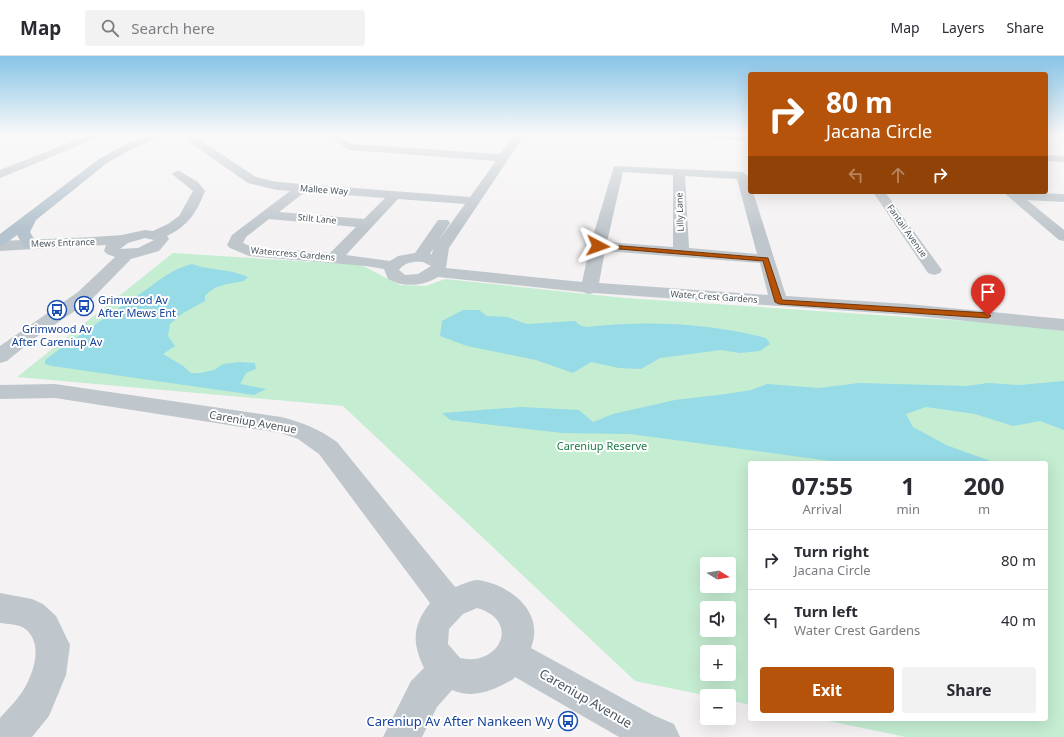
<!DOCTYPE html>
<html lang="en">
<head>
<meta charset="utf-8">
<style>
	body { margin:0; font-family:"Noto Sans",sans-serif; background:#f2f2f3; color:#2b2b33; height:100vh; display:flex; flex-direction:column; font-size:15px; white-space:nowrap }
	* { box-sizing:border-box; margin:0 }
	p { font-size:13px; color:#7c7c81 }
	.icon { flex:none; width:22px; height:22px; fill:none; stroke:currentColor; stroke-width:2; stroke-linecap:round; stroke-linejoin:round }
	.map { position:relative; flex:1; overflow:hidden }
	.details { position:absolute; left:748px; top:405px; width:300px; height:260px; display:flex; flex-direction:column; background:#fff; border-radius:4px; box-shadow:0 4px 16px #0002 }
	.details>* { flex:none }
	.guide { position:absolute; left:748px; top:16px; width:300px; height:122px; border-radius:4px; box-shadow:0 4px 16px #0002; background:#b45309; color:#fff; overflow:hidden }
	.needle { width:26px; rotate:101deg }
	.tools { position:absolute; left:700px; top:501px; display:grid; gap:8px }
	.tools a { display:grid; place-items:center; width:36px; height:36px; border-radius:4px; background:#fff; box-shadow:0 4px 16px #0002; font-size:20px }
	.pin { position:absolute; display:grid; place-items:center; width:34px; height:34px; color:#fff; margin:-41px -17px; border-radius:50% 50% 50% 0; rotate:-45deg; box-shadow:0 0 4px #0007 }
	.pin .icon { rotate:45deg }
	.me { position:absolute; width:44px; margin:-22px; rotate:94deg; stroke-linejoin:round; filter:drop-shadow(0 0 3px #0008) }
	.turn { display:flex; align-items:center; gap:14px; height:84px; padding:0 12px; font-size:18px }
	.turn .icon { width:52px; height:52px; stroke-width:2.5 }
	.turn b { display:block; font-size:28px; line-height:34px }
	.lanes { display:flex; align-items:center; height:38px; padding:0 12px; background:#0003; justify-content:center; gap:20px; direction:ltr }
	.lanes .off { opacity:.35 }
	.eta { display:flex; justify-content:space-evenly; align-items:center; height:68px; text-align:center }
	.eta b { font-size:24px; font-weight:700; line-height:28px }
	.button { display:flex; gap:8px; margin-top:auto; padding:8px 12px }
	.button a { flex:1; height:46px; border-radius:4px; background:#b45309; color:#fff; font-size:16px; font-weight:700; line-height:46px; text-align:center }
	.button a+a { background:#f2f2f3; color:#2b2b33 }
	ul { padding:0; list-style:none }
	li { display:flex; align-items:center; gap:12px; height:60px; padding:0 12px; border-top:1px solid #e1e1e2 }
	li div { flex:1 }
	li b { display:block; font-size:15px }
	li em { font-style:normal }
	header { display:flex; align-items:center; gap:24px; box-sizing:border-box; height:56px; padding:0 20px; background:#fff; border-bottom:1px solid #e1e1e2 }
	header strong { font-size:19px }
	nav { display:flex; gap:22px; margin-inline-start:auto; font-size:14px }
	.search { width:280px; height:36px; background:#f2f2f3; display:flex; align-items:center; gap:10px; box-sizing:border-box; padding:0 14px; border-radius:4px; color:#7c7c81; font-size:15px }
	.map>svg:first-child { display:block }
</style>
</head>
<body>
<header>
<strong>Map</strong>
<div class="search"><svg class="icon" aria-label="search" viewBox="0 0 24 24"><circle cx="10" cy="10" r="6"/><path d="M15 15l6 6"/></svg>Search here</div>
<nav><a>Map</a><a>Layers</a><a>Share</a></nav>
</header>
<div class="map">
<svg width="1064" height="681" viewBox="0 0 1064 681">
	<rect width="100%" height="100%" fill="#f4f2f2"/>
	<!-- green -->
	<path fill="#c5edd2" fill-rule="evenodd" d="M173 197 361 209 400 229 426 230 445 223 625 242 1027 269 1064 275V681H906L819 663H1046V407H750V649L729 644V640H709L635 625 343 350 17 321ZM707 508H729V530H707ZM707 552H729V574H707ZM707 596H729V618H707Z"/>
	<!-- water -->
	<path fill="#96dbe6" d="M192 208C210 215 228 212 248 221L244 225C228 228 216 228 205 240V245L183 257 170 268 168 280 175 290 163 298 183 310 191 317H200L214 314 223 308 240 306 255 307 256 313 246 317 240 328 266 333 254 339 52 310 45 308V304C77 280 111 258 144 235 160 224 172 213 192 208Z
		M463 254H479L487 260 507 261 527 268 575 265 581 270 587 271C645 264 710 267 766 282L770 288 760 295 740 297 721 294 660 302 641 313 619 312 591 306 573 317 536 304 467 290 440 280 442 265Z
		M1064 325V374L1040 365 1013 370 975 358 926 351 906 358 913 371 946 389 996 407H845L630 378 562 377 450 364 442 357 521 351 579 354 593 366 613 358 675 344 726 338 751 334 767 328 819 332 859 327 967 330 988 327 1020 329Z"/>
	<g fill="none" stroke-linecap="round" stroke-linejoin="round">
		<!-- minor -->
		<path fill="#bfc7cd" fill-rule="evenodd" d="M92 78H107L0 122V114Z
			M188 78H198L196 81 200 84 256 121 277 126 470 141 496 105 349 94 325 78H337L352 88 500 98 515 78H525L449 192 446 212 582 226 590 190 614 110 742 116 748 120 750 136H753L786 240 908 248 1064 263V275L908 259 594 237 589 238 582 236 438 221C424 230 403 232 388 223L384 213 366 210 249 200 230 192 227 189 232 179 290 135 277 134 248 127 192 88 186 81ZM623 116 673 119V191L607 186ZM685 120 737 123 757 198 689 192ZM305 136 385 142 364 163 279 156ZM398 143 465 148 439 184 450 167 448 164H438L415 197 398 200 390 205 346 199ZM269 163 356 171 330 197 252 191 243 187 246 181ZM433 193 432 198H430ZM605 195 760 207 768 239 599 227ZM423 206 431 210 418 218 405 219 399 214C405 206 414 205 423 206Z
			M676 78 750 79V85L681 81Z
			M1054 78H1064V84Z
			M1046 99 1064 100V106L1046 105Z
			M178 114 198 126 205 135C197 156 188 170 167 180L169 183 159 195 131 203 91 244 35 282 7 305 0 307V290L78 236 115 201 107 198 104 195 106 189 0 195V185L93 181 122 179 145 174 153 175 168 168 179 160 193 135 172 118ZM145 182 154 184 138 192 120 193 128 187Z
			M873 136H885L942 214 940 217 934 219 928 217Z
			M1003 136 1064 138V146L1027 144 1064 174V185L1059 184Z
			M55 328 281 361C302 366 319 373 337 386L455 531C461 529 471 524 478 524 511 529 545 556 531 592L653 659 674 668 680 681H619L515 621 512 624C492 635 474 643 452 634L437 651 422 681H383L411 625 424 612C412 587 412 570 430 547L319 398 298 383 281 377 55 342 0 343V329ZM477 552C522 565 499 611 460 602L448 588 449 573 463 558Z
			M0 537 32 543 43 548 56 560 70 589 66 619 49 660 32 681H0V662C8 653 18 643 24 633 34 616 44 586 24 572 18 568 7 568 0 567Z"/>
		<!-- major -->
		<path fill="#b4c3ce" fill-rule="evenodd" d="M150 78H165L130 94 107 107 36 164 30 176 37 188 34 191H24L17 179 5 188 0 189V178L99 103 122 90Z"/>
	</g>
	<!-- sky -->
	<linearGradient id="sky" x2="0" y2="1"><stop stop-color="#87c4e7"/><stop offset="0.45" stop-color="#faf9f9"/><stop offset="1" stop-color="#faf9f9" stop-opacity="0"/></linearGradient>
	<rect width="1064" height="174" fill="url(#sky)"/>
	<!-- route -->
	<path fill="#b45309" stroke="#753606" d="M598 188 768 202 782 244 988 257 991 260 988 262 779 248 775 246 763 205 595 191V190Z"/>
	<!-- icons -->
	<defs>
		<symbol id="bus-ring" viewBox="-11 -11 22 22"><circle r="9.5" fill="#fff" stroke="#1a4fb4" stroke-width="1.5"/><path d="M-5-6H5V4H4V6H2V4H-2V6H-4V4H-5ZM-3.5-4V0h7V-4ZM-3.5 1.2v1.5H-2V1.2ZM2 1.2v1.5H3.5V1.2Z" fill="#1a4fb4"/></symbol>
	</defs>
	<g fill-rule="evenodd">
		<use href="#bus-ring" x="73" y="239" width="22" height="22"/>
		<use href="#bus-ring" x="46" y="243" width="22" height="22"/>
		<use href="#bus-ring" x="557" y="654" width="22" height="22"/>
	</g>
	<g text-anchor="middle" stroke-width="4" stroke-linejoin="round" paint-order="stroke">
		<!-- far-street labels -->
		<g font-size="9" fill="#4b565e" stroke="#fff">
			<text transform="translate(324 134) rotate(4)" y="3">Mallee Way</text>
			<text transform="translate(680 156) rotate(-92)" y="3">Lilly Lane</text>
			<text transform="translate(317 163) rotate(5)" y="3">Stilt Lane</text>
			<text transform="translate(907 175) rotate(55)" y="3">Fantail Avenue</text>
			<text transform="translate(63 187) rotate(-2)" y="3">Mews Entrance</text>
			<text transform="translate(293 198) rotate(5)" y="3">Watercress Gardens</text>
			<text transform="translate(714 241) rotate(4)" y="3">Water Crest Gardens</text>
		</g>
		<!-- transit labels -->
		<g font-size="11" fill="#164399" stroke="#fff" text-anchor="start">
			<text x="98" y="248">Grimwood Av<tspan x="98" dy="13">After Mews Ent</tspan></text>
			<text x="57" y="277" text-anchor="middle">Grimwood Av<tspan x="57" dy="13">After Careniup Av</tspan></text>
		</g>
		<!-- street labels -->
		<g font-size="11" fill="#4b565e" stroke="#fff">
			<text transform="translate(253 366) rotate(10)" y="4">Careniup Avenue</text>
		</g>
		<!-- park labels -->
		<g font-size="11" fill="#207b47" stroke="#fff">
			<text x="602" y="394">Careniup Reserve</text>
		</g>
		<!-- near-street labels -->
		<g font-size="13" fill="#4b565e" stroke="#fff">
			<text transform="translate(586 642) rotate(30)" y="5">Careniup Avenue</text>
		</g>
		<!-- near-transit labels -->
		<g font-size="13" fill="#164399" stroke="#fff" text-anchor="end">
			<text x="554" y="670">Careniup Av After Nankeen Wy</text>
		</g>
	</g>
</svg>
<div class="tools">
<a><svg class="needle" viewBox="-14 -14 28 28"><path d="M0-13l5 13h-10z" fill="#e53935"/><path d="M0 13l5-13h-10z" fill="#7c7c81"/></svg></a>
<a><svg class="icon" aria-label="sound" viewBox="0 0 24 24"><path d="M4 9h4l5-4v14l-5-4H4zM17 9q2 3 0 6"/></svg></a>
<a>+</a>
<a>−</a>
</div>
<div class="pin" style="left:988px;top:260px;background:#d93025"><svg class="icon" aria-label="arrive" viewBox="0 0 24 24"><path d="M6 21V4h12l-3 4 3 4H6"/></svg></div>
<svg class="me" style="left:598px;top:190px" viewBox="-20 -20 40 40"><path d="M0-17L14 15 0 8-14 15z" fill="#b45309" stroke="#fff" stroke-width="4"/></svg>
<div class="guide">
<div class="turn"><svg class="icon" aria-label="right" viewBox="0 0 24 24"><path d="M7 20v-9h11M14 6l5 5-5 5"/></svg><div><b>80 m</b>Jacana Circle</div></div>
<div class="lanes"><svg class="icon off" aria-label="left" viewBox="0 0 24 24"><path d="M17 20v-9H6M10 6l-5 5 5 5"/></svg><svg class="icon off" aria-label="ahead" viewBox="0 0 24 24"><path d="M12 20V5M6 11l6-6 6 6"/></svg><svg class="icon" aria-label="right" viewBox="0 0 24 24"><path d="M7 20v-9h11M14 6l5 5-5 5"/></svg></div>
</div>
<section class="details">
<div class="eta">
<div><b>07:55</b><p>Arrival</p></div>
<div><b>1</b><p>min</p></div>
<div><b>200</b><p>m</p></div>
</div>
<ul>
<li><svg class="icon" aria-label="right" viewBox="0 0 24 24"><path d="M7 20v-9h11M14 6l5 5-5 5"/></svg><div><b>Turn right</b><p>Jacana Circle</p></div><em>80 m</em></li>
<li><svg class="icon" aria-label="left" viewBox="0 0 24 24"><path d="M17 20v-9H6M10 6l-5 5 5 5"/></svg><div><b>Turn left</b><p>Water Crest Gardens</p></div><em>40 m</em></li>
</ul>
<div class="button"><a>Exit</a><a>Share</a></div>
</section>
</div>
</body>
</html>
